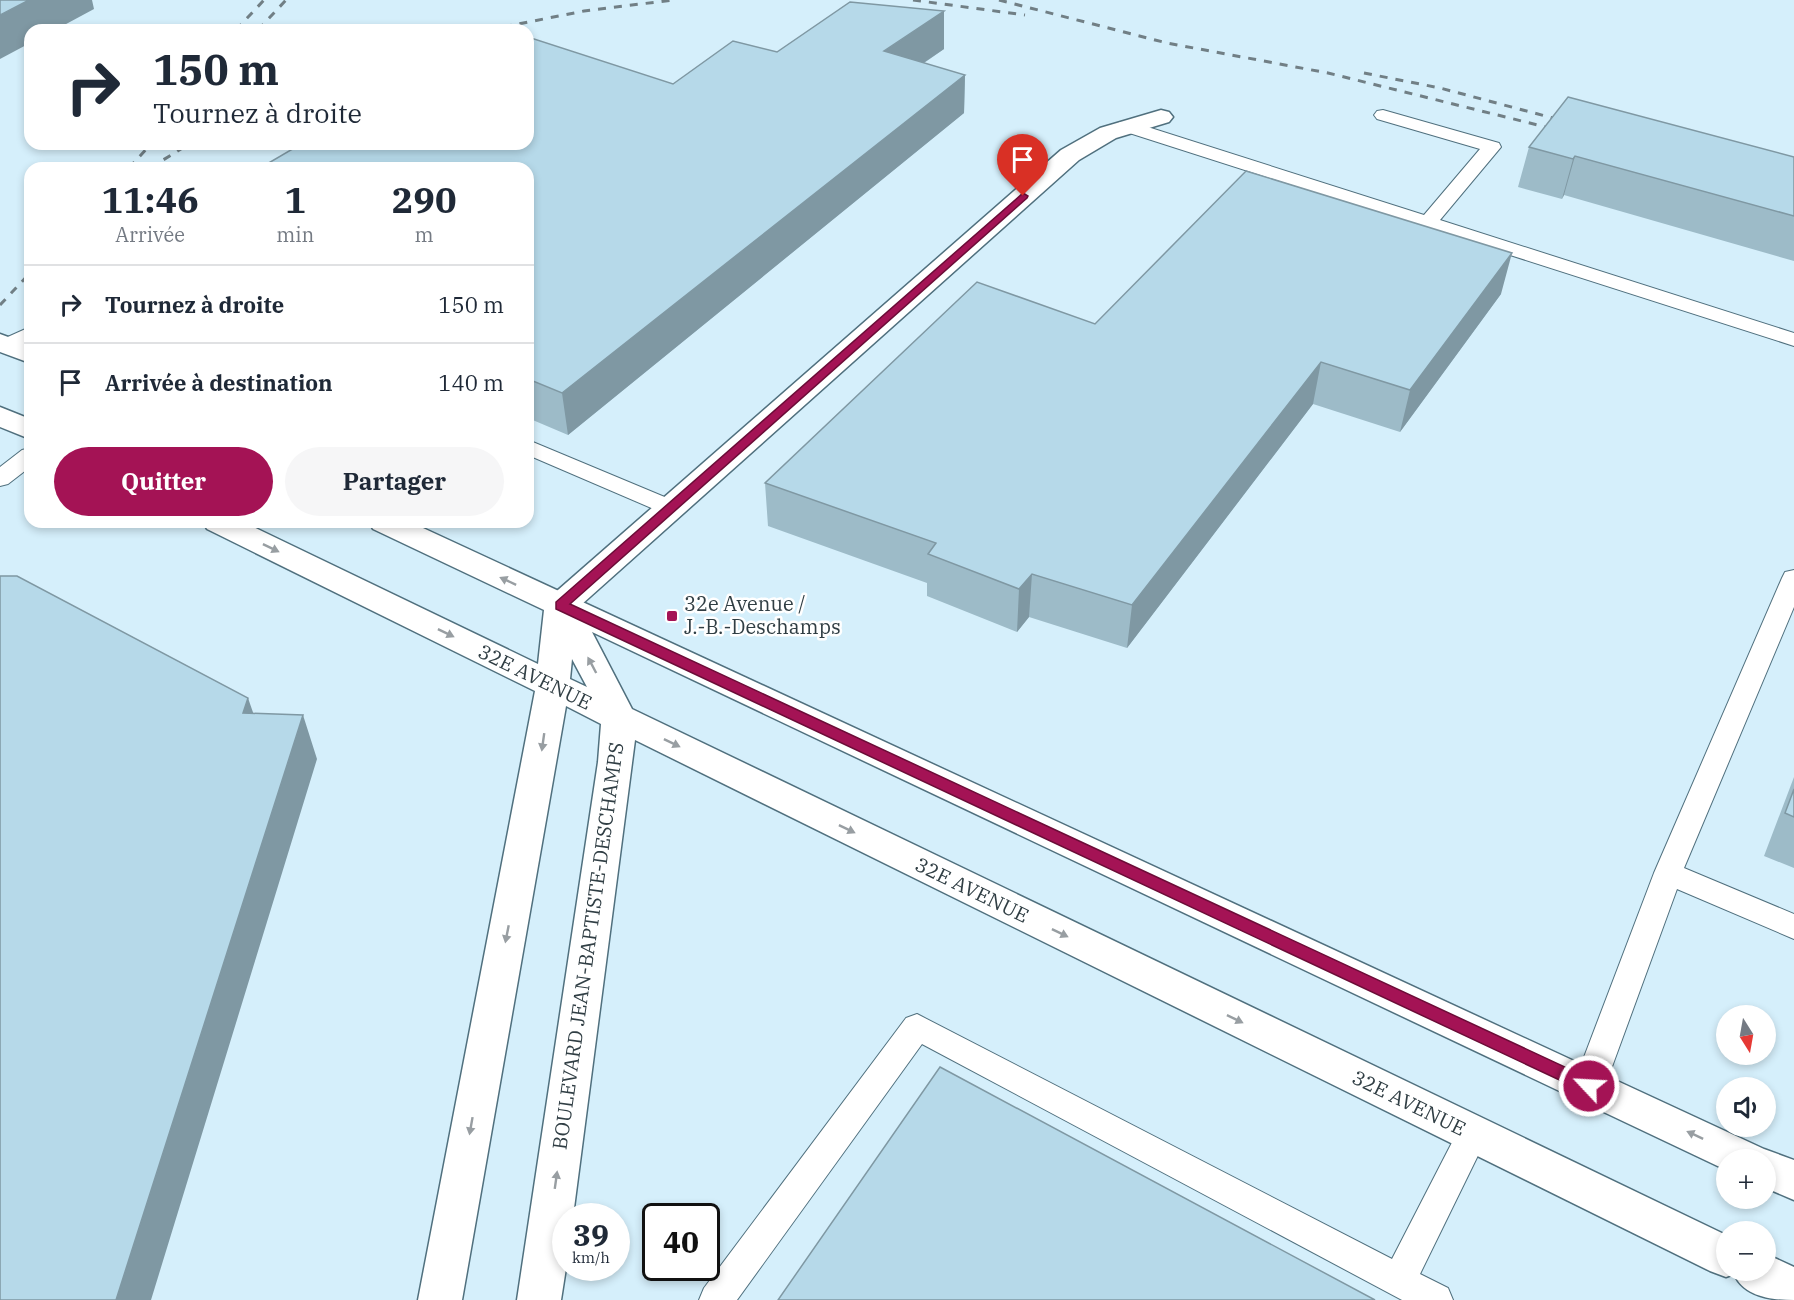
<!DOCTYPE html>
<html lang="fr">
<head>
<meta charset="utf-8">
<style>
	body { margin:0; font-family:"IBM Plex Serif",serif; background:#f6f6f7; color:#1f2937; height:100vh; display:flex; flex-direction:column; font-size:22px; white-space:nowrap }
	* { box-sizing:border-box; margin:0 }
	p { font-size:20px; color:#747a83 }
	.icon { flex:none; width:33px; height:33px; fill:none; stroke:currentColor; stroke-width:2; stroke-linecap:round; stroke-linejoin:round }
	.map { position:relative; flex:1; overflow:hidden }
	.drawer { position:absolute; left:24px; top:162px; width:510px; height:366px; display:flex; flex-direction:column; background:#fff; border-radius:18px; box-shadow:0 3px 9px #0003 }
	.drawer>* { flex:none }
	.hud { position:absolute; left:24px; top:24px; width:510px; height:126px; border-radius:18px; box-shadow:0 3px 9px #0003; background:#fff; color:#1f2937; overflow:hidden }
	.needle { width:39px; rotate:169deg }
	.tools { position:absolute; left:1716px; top:1005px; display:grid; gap:12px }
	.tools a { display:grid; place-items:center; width:60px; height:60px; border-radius:50%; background:#fff; box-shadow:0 3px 9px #0003; font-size:30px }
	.speed { position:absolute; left:552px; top:1203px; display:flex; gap:12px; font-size:30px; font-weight:700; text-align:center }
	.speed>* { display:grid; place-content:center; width:78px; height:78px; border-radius:50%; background:#fff; box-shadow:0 3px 9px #0003; line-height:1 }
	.speed small { font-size:15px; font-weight:400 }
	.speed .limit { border:3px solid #111; border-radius:9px; background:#fff; color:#111 }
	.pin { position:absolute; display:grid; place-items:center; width:51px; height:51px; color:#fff; margin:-62px -26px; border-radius:50% 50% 50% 0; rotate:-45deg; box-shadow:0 0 6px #0007 }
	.pin .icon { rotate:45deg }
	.me { position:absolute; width:66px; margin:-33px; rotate:295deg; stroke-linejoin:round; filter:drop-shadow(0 0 4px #0008) }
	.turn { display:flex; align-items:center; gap:21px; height:126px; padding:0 30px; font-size:27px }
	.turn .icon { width:78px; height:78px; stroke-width:2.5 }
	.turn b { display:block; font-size:42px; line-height:51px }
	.eta { display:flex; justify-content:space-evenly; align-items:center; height:102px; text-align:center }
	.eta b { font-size:36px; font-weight:700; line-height:42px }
	.cta { display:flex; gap:12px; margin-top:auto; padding:12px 30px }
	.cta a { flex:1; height:69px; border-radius:36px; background:#a41355; color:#fff; font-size:24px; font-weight:700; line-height:69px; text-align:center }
	.cta a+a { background:#f6f6f7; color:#1f2937 }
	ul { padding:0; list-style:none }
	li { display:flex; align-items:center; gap:18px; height:78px; padding:0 30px; border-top:2px solid #e0e1e3 }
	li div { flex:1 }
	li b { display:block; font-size:22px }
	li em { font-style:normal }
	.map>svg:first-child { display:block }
</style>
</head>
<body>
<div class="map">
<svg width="1794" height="1300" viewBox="0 0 1794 1300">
	<rect width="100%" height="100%" fill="#e7f5fc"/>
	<!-- built -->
	<path fill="#d5effb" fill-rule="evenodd" d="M0 0H1794V1300H0ZM30 30H528V144H30ZM30 168H528V522H30ZM1726 1016H1766V1054H1726ZM1726 1088H1766V1126H1726ZM1726 1160H1766V1198H1726ZM566 1216H616V1268H566ZM656 1216H706V1268H656ZM1726 1232H1766V1270H1726Z"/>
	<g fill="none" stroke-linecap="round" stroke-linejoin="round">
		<defs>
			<path id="lane" d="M1383 110 1499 143 1501 147 1440 220 1794 333V346L1120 130 1117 126 1120 122H1132L1424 215 1480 149 1377 119 1374 115 1377 111Z
				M30 327V342L17 350H1V340Z
				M528 440 679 503 683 508 679 513 671 516 663 513 528 455Z
				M30 448V467L8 484 0 486V467L22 450Z
				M1794 570V607L1684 868 1794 914V939L1677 889 1605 1086 1600 1096 1589 1100 1578 1096 1573 1086 1654 873 1782 578 1785 572Z
				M917 1014 1392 1259 1461 1125 1472 1121 1483 1125 1488 1135 1420 1274 1448 1288 1453 1300H1402L922 1044 737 1300H699L704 1288 906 1018Z"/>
			<path id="street" d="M1161 110 1169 112 1173 117 1169 122 1116 138 1079 160 572 613 561 616 550 613 545 605 550 597 1061 150 1100 128Z"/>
			<path id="secondary" d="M0 334 30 345V363L0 352Z
				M0 407 30 419V439L0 427Z
				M203 522H243L538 664 544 610 373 529 369 522H410L1764 1149 1794 1160V1200L1766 1188V1160H1726V1170L592 632 632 709 1726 1235V1270H1766V1254L1794 1267V1300C1772 1300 1744 1297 1734 1274L1726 1277 1710 1271 635 740 573 1216H566V1268L561 1300H517L598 762 601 724 566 706 462 1300H418L535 691 207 529ZM572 659 587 687 570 679Z"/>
		</defs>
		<!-- lane casing -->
		<use href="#lane" stroke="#50707e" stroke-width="2"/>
		<!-- street casing -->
		<use href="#street" stroke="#50707e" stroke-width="3"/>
		<!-- secondary casing -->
		<use href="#secondary" stroke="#50707e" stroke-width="3"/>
		<!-- lane -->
		<use href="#lane" fill="#fff" fill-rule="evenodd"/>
		<!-- street -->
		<use href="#street" fill="#fff" fill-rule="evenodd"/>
		<!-- secondary -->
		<use href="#secondary" fill="#fff" fill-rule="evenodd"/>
		<!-- rail -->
		<path stroke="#717f85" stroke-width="3" stroke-dasharray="8 8" stroke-linecap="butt" d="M913 0 1025 15
			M999 0 1167 43 1328 73 1562 131
			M236 30 264 0
			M258 30 286 0
			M488 30 584 11 673 0
			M1364 73 1440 88 1568 122
			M129 168 151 144
			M150 168 189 144
			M0 305 30 273"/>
	</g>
	<!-- wall -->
	<path fill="#9dbbc8" d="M944 49 924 63 965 75 964 113 568 435 528 418V168L673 84 777 52Z
		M1529 147 1794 157V261L1564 195 1562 199 1518 187Z
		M1501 294 1400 432 1313 404 1127 648 1029 617 1017 632 927 596V583L768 526 765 483 1095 324Z
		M1794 777V868L1764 856Z"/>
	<!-- shaded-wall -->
	<path fill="#7f98a3" d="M29 0H92L94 9 55 30H30V43L0 59V15Z
		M944 11V49L885 89 884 51Z
		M965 75 964 113 568 435 562 393Z
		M1575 156 1564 195 1562 199 1573 159Z
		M1512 253 1501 294 1400 432 1410 390Z
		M1321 362 1313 404 1127 648 1132 605Z
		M1032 574 1029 617 1017 632 1019 589Z
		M248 698 263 741 243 713Z
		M303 715 317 759 151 1300H116Z"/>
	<!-- building -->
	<path fill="#b6d9e9" stroke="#7f98a3" stroke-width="1.5" d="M0 0H29L0 15Z
		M850 2 944 11 884 51 965 75 562 393 528 379V168H260L301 144H528V37L673 84 733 41 777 52Z
		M501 28 506 30H477Z
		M1568 97 1794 157V216L1575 156 1573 159 1529 147Z
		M1246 171 1512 253 1410 390 1321 362 1132 605 1032 574 1019 589 928 554 936 543 765 483 977 282 1095 324Z
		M0 576H17L248 698 243 713 303 715 116 1300H0Z
		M1794 789V817L1785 813Z
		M940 1067 1375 1300H778Z"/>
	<!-- one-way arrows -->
	<defs><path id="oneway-solid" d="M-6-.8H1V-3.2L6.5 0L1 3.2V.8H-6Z" transform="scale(1.5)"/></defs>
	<g fill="#989ea2">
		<use href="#oneway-solid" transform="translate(271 548) rotate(26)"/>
		<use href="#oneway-solid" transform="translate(508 581) rotate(-155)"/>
		<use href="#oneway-solid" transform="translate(446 633) rotate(26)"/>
		<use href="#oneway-solid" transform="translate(592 665) rotate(-118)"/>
		<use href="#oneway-solid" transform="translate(543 742) rotate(98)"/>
		<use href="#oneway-solid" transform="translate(672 743) rotate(26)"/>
		<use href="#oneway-solid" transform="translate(847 829) rotate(26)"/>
		<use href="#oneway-solid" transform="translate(1060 933) rotate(26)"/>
		<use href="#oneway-solid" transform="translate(507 934) rotate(101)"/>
		<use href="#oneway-solid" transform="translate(1235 1019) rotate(26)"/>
		<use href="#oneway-solid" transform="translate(471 1126) rotate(100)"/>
		<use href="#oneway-solid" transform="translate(1695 1135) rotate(-155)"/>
		<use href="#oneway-solid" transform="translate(556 1180) rotate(-82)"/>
	</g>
	<!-- route -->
	<path fill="#a41355" stroke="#6b0c37" stroke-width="1.5" d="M1023 193 1028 196 1027 198 570 604 1595 1081 1598 1086 1595 1091 1589 1093 1583 1091 556 609V602Z"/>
	<!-- markers -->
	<rect fill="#a41355" stroke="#fff" stroke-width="2" x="666" y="610" width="12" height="12" rx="3"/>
	<g text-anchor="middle" stroke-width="5" stroke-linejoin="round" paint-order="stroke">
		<!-- poi labels -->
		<g font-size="20" fill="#303e44" stroke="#fff" text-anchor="start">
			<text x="684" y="611">32e Avenue /<tspan x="684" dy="23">J.-B.-Deschamps</tspan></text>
		</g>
		<!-- street labels -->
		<g font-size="20" fill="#303e44" stroke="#fff">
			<text transform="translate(535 677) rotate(26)" y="7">32E AVENUE</text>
			<text transform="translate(972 890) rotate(26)" y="7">32E AVENUE</text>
			<text transform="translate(588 946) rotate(-82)" y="7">BOULEVARD JEAN-BAPTISTE-DESCHAMPS</text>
			<text transform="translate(1409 1103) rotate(26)" y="7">32E AVENUE</text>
		</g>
	</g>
</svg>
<div class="tools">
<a><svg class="needle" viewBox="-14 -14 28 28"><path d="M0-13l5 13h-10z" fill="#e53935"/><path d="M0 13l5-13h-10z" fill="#747a83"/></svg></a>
<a><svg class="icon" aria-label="sound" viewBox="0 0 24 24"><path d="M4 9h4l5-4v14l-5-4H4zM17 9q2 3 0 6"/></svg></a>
<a>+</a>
<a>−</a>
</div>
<div class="speed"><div>39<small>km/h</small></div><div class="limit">40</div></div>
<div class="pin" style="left:1023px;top:196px;background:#d93025"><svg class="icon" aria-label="arrive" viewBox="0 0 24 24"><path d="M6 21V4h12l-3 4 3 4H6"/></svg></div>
<svg class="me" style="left:1589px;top:1086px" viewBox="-20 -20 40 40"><circle r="17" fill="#a41355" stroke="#fff" stroke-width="3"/><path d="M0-11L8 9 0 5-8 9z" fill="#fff"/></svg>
<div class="hud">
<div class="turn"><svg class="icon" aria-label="right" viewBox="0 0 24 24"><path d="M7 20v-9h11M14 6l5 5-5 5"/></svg><div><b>150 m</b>Tournez à droite</div></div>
</div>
<section class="drawer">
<div class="eta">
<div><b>11:46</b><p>Arrivée</p></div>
<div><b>1</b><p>min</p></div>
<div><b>290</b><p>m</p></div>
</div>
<ul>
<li><svg class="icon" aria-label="right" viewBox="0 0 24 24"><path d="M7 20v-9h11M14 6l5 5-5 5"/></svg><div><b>Tournez à droite</b></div><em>150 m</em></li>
<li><svg class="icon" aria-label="arrive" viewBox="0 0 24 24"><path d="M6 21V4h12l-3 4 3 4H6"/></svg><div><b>Arrivée à destination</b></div><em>140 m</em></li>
</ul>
<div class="cta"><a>Quitter</a><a>Partager</a></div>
</section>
</div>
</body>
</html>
